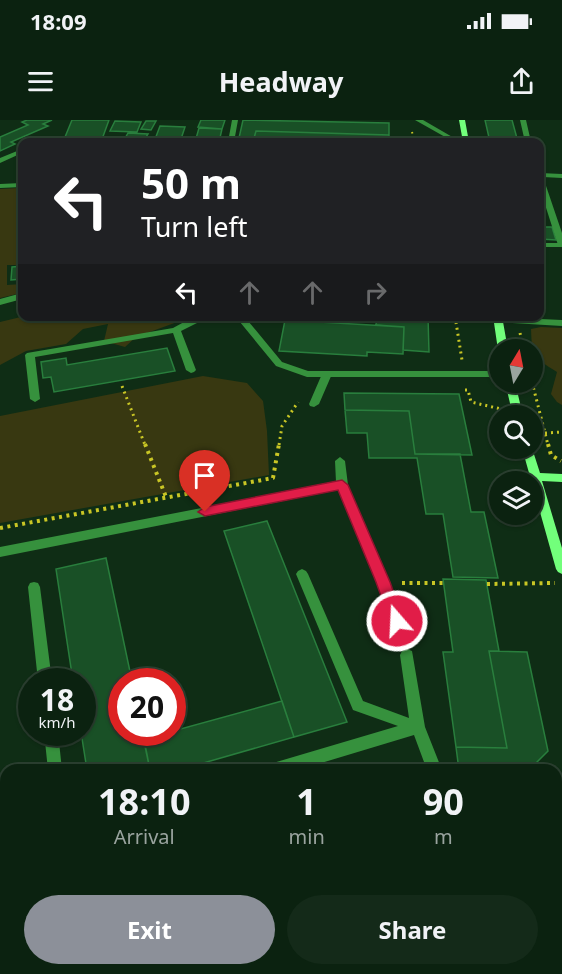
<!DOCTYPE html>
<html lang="en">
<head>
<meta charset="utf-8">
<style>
	body { margin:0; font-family:"Noto Sans",sans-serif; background:#142a19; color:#f1f3f6; height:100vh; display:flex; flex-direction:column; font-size:22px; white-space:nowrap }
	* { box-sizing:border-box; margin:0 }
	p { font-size:20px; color:#9aa49f }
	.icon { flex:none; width:33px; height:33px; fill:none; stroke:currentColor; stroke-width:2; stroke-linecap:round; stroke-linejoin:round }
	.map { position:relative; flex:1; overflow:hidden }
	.sheet { position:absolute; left:0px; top:644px; width:562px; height:212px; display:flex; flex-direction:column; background:#0b2210; border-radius:18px 18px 0 0; box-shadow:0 2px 4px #0004,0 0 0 2px #2b3f30 }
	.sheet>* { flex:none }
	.banner { position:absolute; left:18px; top:18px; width:526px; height:183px; border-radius:12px; box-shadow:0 2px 4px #0004,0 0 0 2px #2b3f30; background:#202124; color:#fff; overflow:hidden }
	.needle { width:39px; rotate:10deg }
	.controls { position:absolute; left:489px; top:219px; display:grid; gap:12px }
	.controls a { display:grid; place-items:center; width:54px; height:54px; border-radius:50%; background:#0b2210; box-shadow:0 2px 4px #0004,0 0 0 2px #2b3f30; font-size:30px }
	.speed { position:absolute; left:18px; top:548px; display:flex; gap:12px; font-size:30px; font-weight:700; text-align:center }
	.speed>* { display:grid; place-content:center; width:78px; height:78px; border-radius:50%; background:#0b2210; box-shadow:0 2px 4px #0004,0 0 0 2px #2b3f30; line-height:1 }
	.speed small { font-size:15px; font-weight:400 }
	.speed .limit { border:9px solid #d22; background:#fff; color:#111 }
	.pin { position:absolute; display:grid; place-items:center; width:51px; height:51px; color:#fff; margin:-62px -26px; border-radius:50% 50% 50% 0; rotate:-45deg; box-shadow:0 0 6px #0007 }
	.pin .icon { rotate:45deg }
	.me { position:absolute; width:66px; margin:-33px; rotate:341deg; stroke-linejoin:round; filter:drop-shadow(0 0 4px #0008) }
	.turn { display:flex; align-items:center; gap:21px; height:126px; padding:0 24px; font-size:27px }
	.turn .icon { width:78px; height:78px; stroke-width:2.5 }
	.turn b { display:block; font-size:42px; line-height:51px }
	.lanes { display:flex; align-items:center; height:57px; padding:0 24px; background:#0003; justify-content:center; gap:30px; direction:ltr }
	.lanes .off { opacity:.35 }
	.eta { display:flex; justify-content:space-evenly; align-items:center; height:102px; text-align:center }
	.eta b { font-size:36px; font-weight:700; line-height:42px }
	.action { display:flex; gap:12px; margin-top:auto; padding:12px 24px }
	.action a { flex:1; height:69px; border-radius:36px; background:#8c9099; color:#fff; font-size:24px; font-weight:700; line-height:69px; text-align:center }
	.action a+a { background:#142a19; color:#f1f3f6 }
	.status { display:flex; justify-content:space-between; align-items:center; height:42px; padding:0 30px; background:#0b2210; direction:ltr }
	.status svg { height:16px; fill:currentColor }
	header { display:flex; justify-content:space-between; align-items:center; height:78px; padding:0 24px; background:#0b2210; font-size:27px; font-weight:700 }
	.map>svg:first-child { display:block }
</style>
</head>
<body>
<div class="status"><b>18:09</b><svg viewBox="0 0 49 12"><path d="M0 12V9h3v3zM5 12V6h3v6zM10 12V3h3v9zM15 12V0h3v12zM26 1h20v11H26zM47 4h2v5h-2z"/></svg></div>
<header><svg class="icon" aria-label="menu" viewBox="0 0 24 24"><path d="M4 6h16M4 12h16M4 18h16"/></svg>Headway<svg class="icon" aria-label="share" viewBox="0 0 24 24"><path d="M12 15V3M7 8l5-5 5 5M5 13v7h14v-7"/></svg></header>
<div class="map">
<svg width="562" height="854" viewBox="0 0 562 854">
	<rect width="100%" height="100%" fill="#0f2d15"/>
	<!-- green -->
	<path fill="#383811" d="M18 68 22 95V145H7V165L22 164V167L17 174 0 178V69Z
		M25 196 180 197V201L136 217 125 227 104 221 108 204 83 209 66 224 26 231 0 245V202Z
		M541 207 562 208V285L557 282 551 274 557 252C533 237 532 237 531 209Z
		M203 256 247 263 263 281 267 311 269 355 0 403V296Z"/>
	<!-- building -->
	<path fill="#195026" stroke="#297e3d" stroke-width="1.5" d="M27 0H52L43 4 48 6 11 22 15 24 0 31V17L28 5 22 2Z
		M72 0H109L101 22H63Z
		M201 0H225L222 9 198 7Z
		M243 0 389 3V15L256 11 254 18H239Z
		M485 0H512L518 22H490Z
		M115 1 141 2 137 12 110 11Z
		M146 1H156L151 10 141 9Z
		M160 6 185 7 180 22H154Z
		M199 8 222 9 219 22H195Z
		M256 11 389 15V22H253Z
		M128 13 148 14 143 22H123Z
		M540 103 541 107H552L556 120 540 119Z
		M22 146V159L11 160 12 147Z
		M377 196H428L429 232 403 230 404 207 376 205Z
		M285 200 404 207 403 234 367 232V236L279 231Z
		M167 228 175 251 54 272 51 257 43 258 41 242 66 238 67 245Z
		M344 273 459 274 472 335 415 334 409 291 345 290Z
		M345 290 409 291 415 334H460L471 392H484L498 458 453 457 443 394H426L417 338H369L367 313H347Z
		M267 401 347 602 294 617 224 411Z
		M106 438 132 561H122V612H142L150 650H87L81 612 82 561H73L56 449Z
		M443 459 486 460 499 531H489L507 628 456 627 443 532H453Z
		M489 531 527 532 548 631 529 650H459L456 627 507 628Z
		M282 581 294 617 179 650H150L144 619Z
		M562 717V771L556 772V718Z
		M556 783H562V826L556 806Z
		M35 849H72L55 854H35Z"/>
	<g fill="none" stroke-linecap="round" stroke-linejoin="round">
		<!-- path-far2 -->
		<path stroke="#c9c625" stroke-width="2" stroke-dasharray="1.5 3" stroke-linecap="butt" d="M412 12 415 22"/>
		<!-- path-far1 -->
		<path stroke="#c9c625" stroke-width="3" stroke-dasharray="2 4" stroke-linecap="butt" d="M455 196 462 240
			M520 213 524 230
			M532 262 548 325
			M122 266 145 325
			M465 270H468L471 282 501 289
			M545 313 562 312
			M279 325 282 306 298 282"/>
		<!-- path -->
		<path stroke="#c9c625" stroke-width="4" stroke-dasharray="3 4.5" stroke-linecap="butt" d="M145 324 166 377
			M548 324 551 335 561 341
			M0 408 273 358 279 324
			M402 463H443
			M487 464 555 463"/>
		<!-- lane -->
		<path fill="#36913d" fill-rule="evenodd" d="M232 0H238L234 22H228Z
			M520 0H526L531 22H525Z
			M50 16 53 18C49 22 43 23 38 22Z
			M22 29V33L0 43V38Z
			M540 53 562 54V58L543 57 562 113V127L558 125 540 69Z
			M22 63V67L0 68V64Z
			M22 173V179L0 185V179Z
			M195 196H226L222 199 203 200 181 211 196 250 194 252 191 253 186 250 173 213 35 237 40 279 35 282 30 279 25 235 27 233 173 208Z
			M243 196H361V200L356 203 247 199Z
			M498 197 562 200V206L495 202 493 200Z
			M327 251 332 254 319 284 314 287 310 286 309 284 322 254Z
			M340 337 345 341 348 365 389 462 403 501 402 505 397 506 392 505 391 501 377 462 338 370 0 437V427L336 362 335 341Z
			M302 449 306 451 308 454 363 581 409 598 400 535 402 531 407 529 412 531 425 607 442 650H427L414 615 298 650H266L268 645 273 643 398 606 353 590 296 454 298 451Z
			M34 462 38 463 40 467 52 561H38L28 467 30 463Z
			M44 612H58L62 650H48Z
			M556 671H562V685H556Z
			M6 719V735L0 737V721Z"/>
		<!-- street -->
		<path fill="#36913d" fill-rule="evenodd" d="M415 0H423L461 22H454Z
			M540 123H562V127H540Z
			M235 196H244L282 242 308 251H500V257H307L276 246Z"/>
		<!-- secondary -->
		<path fill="#72ff7b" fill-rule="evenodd" d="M459 0H465L469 22H463Z
			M493 196H502L508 230H500V232L498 230Z
			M505 262H515L523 296H513Z
			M522 328H532L540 353 562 354V362L542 361 562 428V454L558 452 556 449Z"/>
	</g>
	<!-- route -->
	<path fill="#e11d48" stroke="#92132f" stroke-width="1.5" d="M342 360 348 365 390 462 404 501 402 506H392L390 501 376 462 338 370 205 396 198 392 205 387Z"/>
</svg>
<div class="controls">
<a><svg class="needle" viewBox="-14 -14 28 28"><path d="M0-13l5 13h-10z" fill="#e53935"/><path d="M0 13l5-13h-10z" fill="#9aa49f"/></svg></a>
<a><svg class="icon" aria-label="search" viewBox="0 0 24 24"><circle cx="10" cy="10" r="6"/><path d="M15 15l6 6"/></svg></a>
<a><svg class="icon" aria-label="layers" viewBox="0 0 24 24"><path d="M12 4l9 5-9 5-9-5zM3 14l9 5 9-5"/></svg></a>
</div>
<div class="speed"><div>18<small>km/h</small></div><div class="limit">20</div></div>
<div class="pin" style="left:205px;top:392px;background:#d93025"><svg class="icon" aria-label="arrive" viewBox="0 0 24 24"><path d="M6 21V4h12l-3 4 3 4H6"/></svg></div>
<svg class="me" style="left:397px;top:501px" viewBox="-20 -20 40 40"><circle r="17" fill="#e11d48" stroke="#fff" stroke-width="3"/><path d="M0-11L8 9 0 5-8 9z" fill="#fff"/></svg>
<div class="banner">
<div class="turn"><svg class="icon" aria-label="left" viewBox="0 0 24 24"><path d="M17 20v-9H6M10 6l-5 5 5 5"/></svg><div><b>50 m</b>Turn left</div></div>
<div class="lanes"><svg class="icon" aria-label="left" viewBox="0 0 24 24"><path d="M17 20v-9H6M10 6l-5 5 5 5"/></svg><svg class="icon off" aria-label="ahead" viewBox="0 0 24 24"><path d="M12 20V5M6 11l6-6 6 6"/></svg><svg class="icon off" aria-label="ahead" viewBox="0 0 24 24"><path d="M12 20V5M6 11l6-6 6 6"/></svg><svg class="icon off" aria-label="right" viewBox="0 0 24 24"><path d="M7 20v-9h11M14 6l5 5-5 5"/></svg></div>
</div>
<section class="sheet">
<div class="eta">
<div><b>18:10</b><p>Arrival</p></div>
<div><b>1</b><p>min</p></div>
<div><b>90</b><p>m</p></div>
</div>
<div class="action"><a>Exit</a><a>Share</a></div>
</section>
</div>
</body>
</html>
